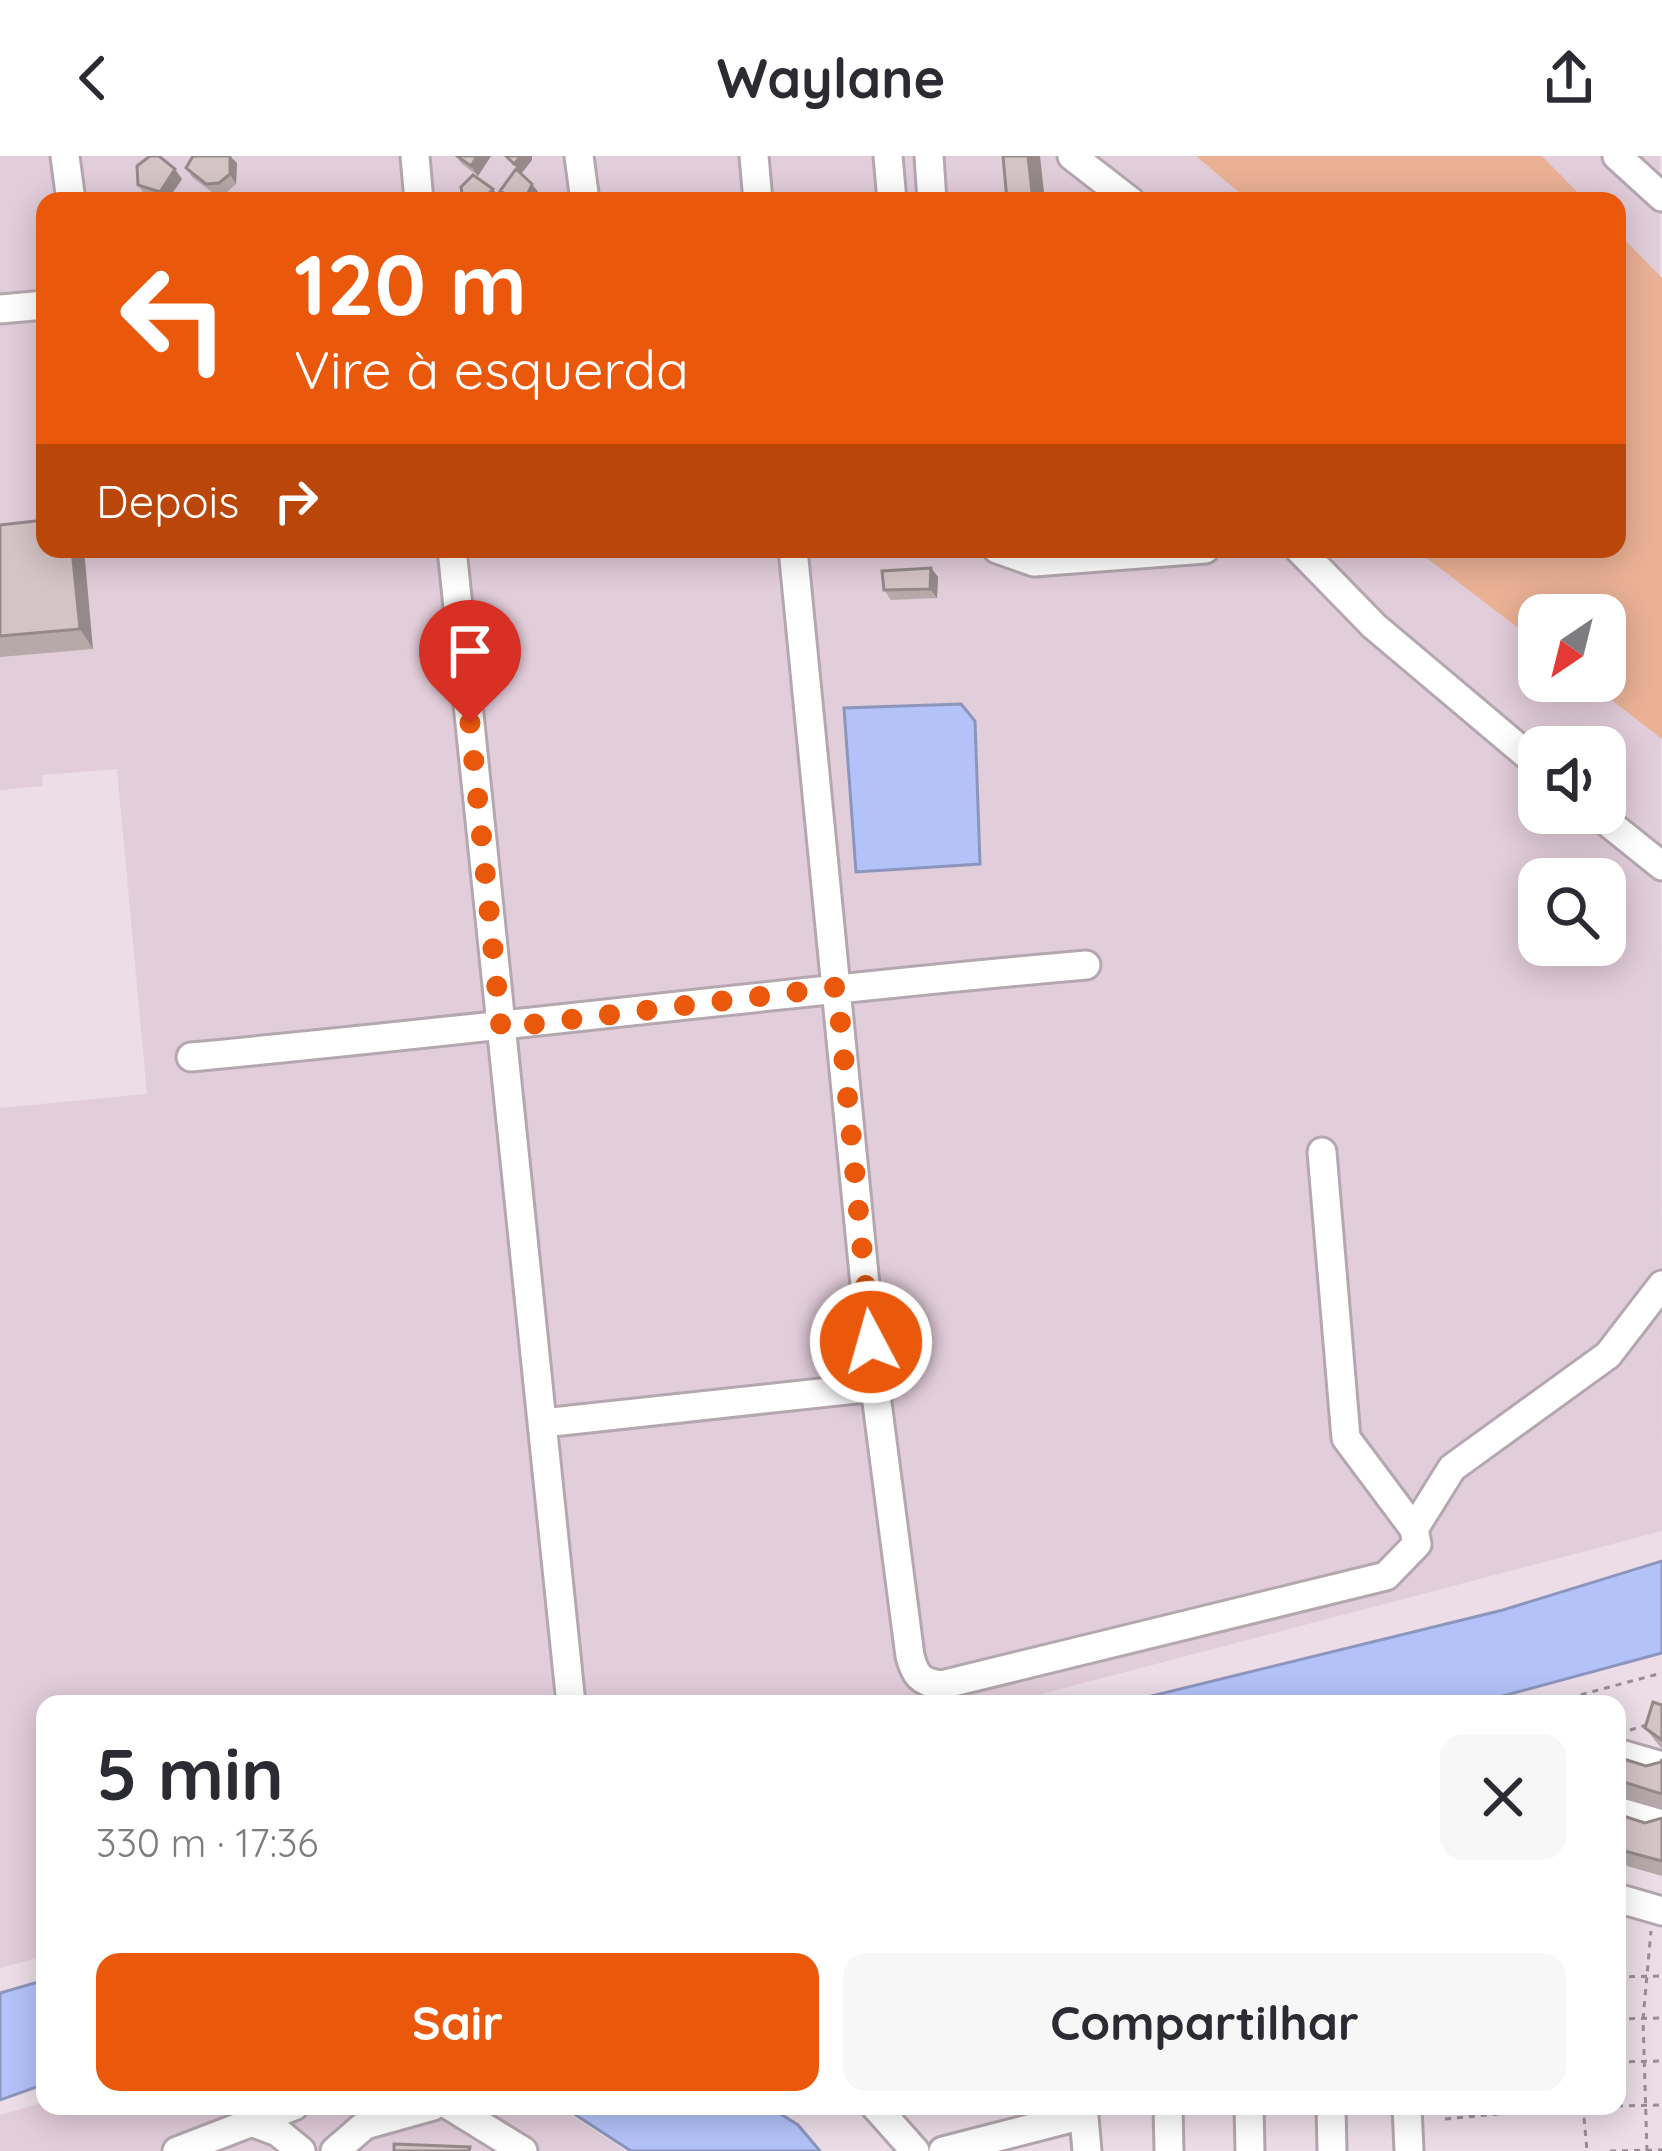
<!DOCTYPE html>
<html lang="pt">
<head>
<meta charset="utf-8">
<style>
	body { margin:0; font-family:Quicksand,sans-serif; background:#f7f7f7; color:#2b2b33; height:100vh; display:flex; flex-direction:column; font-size:45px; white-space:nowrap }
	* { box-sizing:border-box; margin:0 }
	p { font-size:39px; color:#7c7c81 }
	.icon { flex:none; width:66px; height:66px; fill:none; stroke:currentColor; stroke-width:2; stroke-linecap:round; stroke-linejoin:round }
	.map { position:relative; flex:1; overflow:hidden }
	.details { position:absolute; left:36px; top:1539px; width:1590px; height:420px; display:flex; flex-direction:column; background:#fff; border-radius:24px; box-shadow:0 6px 30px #0003 }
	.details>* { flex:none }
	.hud { position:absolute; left:36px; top:36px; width:1590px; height:366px; border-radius:24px; box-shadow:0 6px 30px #0003; background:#ea580c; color:#fff; overflow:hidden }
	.needle { width:78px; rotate:215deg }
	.fabs { position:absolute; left:1518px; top:438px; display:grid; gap:24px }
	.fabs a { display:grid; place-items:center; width:108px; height:108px; border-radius:24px; background:#fff; box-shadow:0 6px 30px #0003; font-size:60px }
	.pin { position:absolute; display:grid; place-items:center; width:102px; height:102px; color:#fff; margin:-123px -51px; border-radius:50% 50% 50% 0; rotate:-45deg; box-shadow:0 0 12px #0007 }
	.pin .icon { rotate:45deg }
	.me { position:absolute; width:132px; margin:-66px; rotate:354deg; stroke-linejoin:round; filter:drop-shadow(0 0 9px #0008) }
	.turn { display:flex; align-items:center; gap:42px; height:252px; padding:0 60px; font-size:54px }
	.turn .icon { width:156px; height:156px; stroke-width:2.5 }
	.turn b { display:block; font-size:84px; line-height:102px }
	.then { display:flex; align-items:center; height:114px; padding:0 60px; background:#0003; gap:24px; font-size:45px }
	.round { display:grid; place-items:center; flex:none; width:126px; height:126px; border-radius:24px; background:#f7f7f7 }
	.headline { display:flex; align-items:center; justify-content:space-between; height:204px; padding:0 60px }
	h1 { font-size:72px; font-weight:800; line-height:90px }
	.cta { display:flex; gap:24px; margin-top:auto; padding:24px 60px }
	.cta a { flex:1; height:138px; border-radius:24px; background:#ea580c; color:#fff; font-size:48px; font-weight:800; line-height:138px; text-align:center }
	.cta a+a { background:#f7f7f7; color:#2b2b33 }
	header { display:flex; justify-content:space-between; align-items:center; height:156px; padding:0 60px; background:#fff; font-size:54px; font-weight:800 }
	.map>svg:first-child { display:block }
</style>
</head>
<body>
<header><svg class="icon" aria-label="back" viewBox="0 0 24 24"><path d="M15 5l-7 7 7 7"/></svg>Waylane<svg class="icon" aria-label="share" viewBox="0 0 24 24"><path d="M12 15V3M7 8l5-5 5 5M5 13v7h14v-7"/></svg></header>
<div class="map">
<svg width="1662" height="1995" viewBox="0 0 1662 1995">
	<rect width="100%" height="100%" fill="#ecdde6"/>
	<!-- built -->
	<path fill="#e2cdda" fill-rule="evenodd" d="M0 0H1660L1662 1375 1004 1548H45V1800L0 1812V952L147 938 117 613 42 619 43 630 0 634ZM45 45H1617V393H45ZM1539 459H1605V525H1539ZM1539 591H1605V657H1539ZM1539 723H1605V789H1539Z
		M45 1946 557 1950 626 1995H0V1959Z"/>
	<!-- green -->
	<path fill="#eab195" d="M1196 0H1542L1586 45H1249Z
		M1617 76 1662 122V583L1587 525H1605V459H1539V488L1415 393H1617Z"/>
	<!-- water -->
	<path fill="#b3c3fa" stroke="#8c96bd" stroke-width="3" d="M961 548 975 565 980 708 856 716 844 552Z
		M1662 1405V1497L1473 1548H1119L1503 1454Z
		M45 1824V1928L0 1944V1837Z
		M562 1950H768L798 1969 820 1995H631Z"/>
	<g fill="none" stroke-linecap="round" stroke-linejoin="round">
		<defs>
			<path id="minor" d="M65 0 71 45
				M415 0 419 45
				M579 0 585 45
				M754 0 758 45
				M888 0 892 45
				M929 0 932 45
				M1072 0 1130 45
				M1617 0 1662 41
				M0 153 45 149
				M452 393 571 1548
				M793 393 875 1231 910 1500C915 1519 920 1526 941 1529L1386 1420 1417 1388 1414 1373 1346 1282 1322 996
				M997 393 1034 406 1205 393
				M1299 393 1374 470 1539 609
				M1596 657 1662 710
				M191 901C490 873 787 835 1086 809
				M543 1267 875 1231
				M1414 1373 1452 1312 1608 1199 1662 1129
				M1617 1597 1662 1610
				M1617 1655 1662 1668
				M1617 1742 1662 1755
				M450 1950 523 1995
				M875 1950 915 1995
				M1083 1950 1087 1995
				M1168 1950 1169 1995
				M1249 1950 1250 1995
				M1331 1950 1332 1995
				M1407 1950 1409 1995
				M251 1966 278 1976 301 1995
				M177 1995 294 1950
				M335 1995 365 1969 433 1950
				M943 1995 1083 1959"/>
		</defs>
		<!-- minor casing -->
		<use href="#minor" stroke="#b4a7af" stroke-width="33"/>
		<!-- path -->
		<path stroke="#988e94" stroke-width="3" stroke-dasharray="6 6" stroke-linecap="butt" d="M1546 1548 1662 1517
			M1630 1574 1650 1568
			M1617 1821 1662 1820
			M1617 1863 1662 1862
			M1617 1906 1662 1905
			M1583 1950 1587 1995
			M1617 1950 1662 1949
			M1445 1963 1583 1950
			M1610 1995 1662 1994
			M1647 1995 1643 1863 1651 1775"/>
		<!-- minor -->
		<use href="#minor" stroke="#fff" stroke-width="27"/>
	</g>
	<!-- wall -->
	<path fill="#b7a9a9" d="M456 0H491L478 20 462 8Z
		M237 7 236 28 226 37H213L193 22 186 12Z
		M182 23 167 45 145 39 138 29Z
		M45 364 93 493 0 501V369Z
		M931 412 938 421 937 442 891 444 884 434Z
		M1662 1549V1593L1645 1572Z
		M1617 1601 1646 1610 1661 1606 1662 1603V1651L1617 1638Z
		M1617 1658 1645 1667 1662 1662V1720L1627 1710 1623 1704 1617 1702Z"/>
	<!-- shaded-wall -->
	<path fill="#95898a" d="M230 0 237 7 236 28 230 18Z
		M477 0H491L478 20 471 10Z
		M521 0H532V4L521 18 514 8Z
		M1028 0H1040L1045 45H1033Z
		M175 13 182 23 167 45 160 36Z
		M532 28 539 37 535 45H525Z
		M493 33 500 43 498 45H482Z
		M72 393H84L93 493 80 473Z
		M931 412 938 421 937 442 930 433Z"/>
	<!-- building -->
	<path fill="#d5c4c5" stroke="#95898a" stroke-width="3" d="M150 0H159L175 13 160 36 138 29 137 10Z
		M193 0H230V18L219 27 206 28 186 12Z
		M457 0H477L471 10Z
		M506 0H521L514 8Z
		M1003 0H1028L1033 45H1007Z
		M516 13 532 28 525 44 517 45 500 35Z
		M473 19 493 33 482 45 463 44 461 31Z
		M45 364V393H72L80 473 0 480V369Z
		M931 412 930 433 884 434 882 415Z
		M1653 1546 1662 1549V1584L1645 1572Z
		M1617 1601 1646 1610 1661 1606 1662 1603V1638L1617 1624Z
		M1617 1658 1645 1667 1662 1662V1705L1617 1693Z
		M394 1988 470 1991 469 1995H394Z"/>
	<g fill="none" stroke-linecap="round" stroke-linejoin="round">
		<!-- route -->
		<path stroke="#ea580c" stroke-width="21" stroke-dasharray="0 37.8" d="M470 567 501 872 837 831 871 1186"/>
	</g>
</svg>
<div class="fabs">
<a><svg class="needle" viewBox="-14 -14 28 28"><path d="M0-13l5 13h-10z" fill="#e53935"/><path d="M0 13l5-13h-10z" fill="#7c7c81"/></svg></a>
<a><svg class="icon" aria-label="sound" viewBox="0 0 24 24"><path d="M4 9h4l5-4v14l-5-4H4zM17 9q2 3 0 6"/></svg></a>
<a><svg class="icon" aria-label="search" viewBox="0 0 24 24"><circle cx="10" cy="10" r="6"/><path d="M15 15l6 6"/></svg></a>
</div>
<div class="pin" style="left:470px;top:567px;background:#d93025"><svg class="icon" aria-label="arrive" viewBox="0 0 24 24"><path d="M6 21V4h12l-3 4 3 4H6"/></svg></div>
<svg class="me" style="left:871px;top:1186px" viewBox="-20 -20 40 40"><circle r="17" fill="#ea580c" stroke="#fff" stroke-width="3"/><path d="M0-11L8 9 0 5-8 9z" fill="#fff"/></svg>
<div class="hud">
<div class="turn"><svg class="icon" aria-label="left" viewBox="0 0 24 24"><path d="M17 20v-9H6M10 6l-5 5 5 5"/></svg><div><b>120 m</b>Vire à esquerda</div></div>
<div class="then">Depois<svg class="icon" aria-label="right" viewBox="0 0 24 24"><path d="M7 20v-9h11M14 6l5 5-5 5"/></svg></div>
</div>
<section class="details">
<div class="headline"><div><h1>5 min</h1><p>330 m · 17:36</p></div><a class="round"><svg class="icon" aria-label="close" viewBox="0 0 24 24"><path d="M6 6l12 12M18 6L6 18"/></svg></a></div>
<div class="cta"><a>Sair</a><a>Compartilhar</a></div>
</section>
</div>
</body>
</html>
